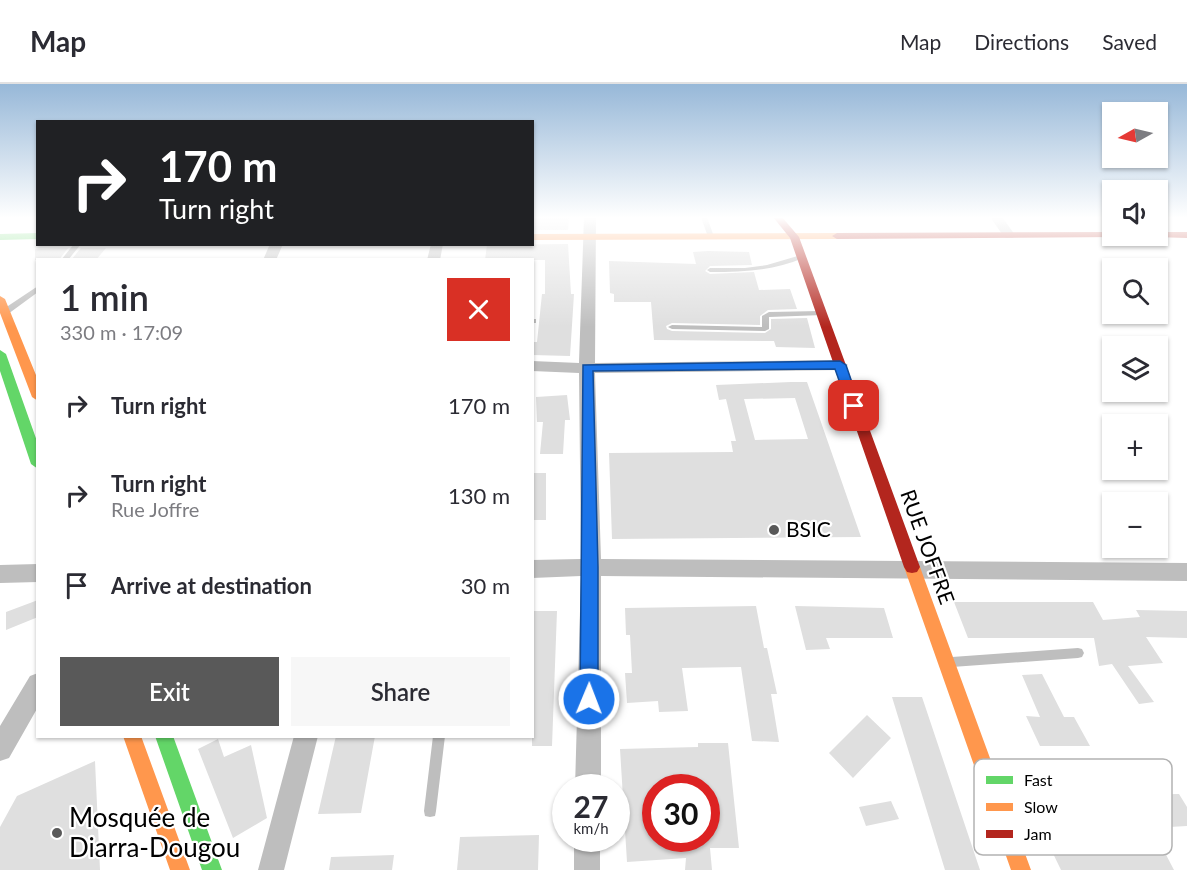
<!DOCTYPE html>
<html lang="en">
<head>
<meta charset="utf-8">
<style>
	body { margin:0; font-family:Lato,sans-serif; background:#f7f7f7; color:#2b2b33; height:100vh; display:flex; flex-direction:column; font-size:22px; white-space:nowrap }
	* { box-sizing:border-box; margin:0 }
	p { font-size:20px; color:#7c7c81 }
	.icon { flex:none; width:33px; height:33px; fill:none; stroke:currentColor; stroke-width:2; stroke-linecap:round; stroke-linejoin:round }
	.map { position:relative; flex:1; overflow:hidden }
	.drawer { position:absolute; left:36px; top:174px; width:498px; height:480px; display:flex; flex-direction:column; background:#fff; border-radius:0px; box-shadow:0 2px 4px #0004 }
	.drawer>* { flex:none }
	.guide { position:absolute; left:36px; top:36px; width:498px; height:126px; border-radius:0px; box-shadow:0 2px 4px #0004; background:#202124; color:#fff; overflow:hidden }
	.needle { width:39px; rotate:262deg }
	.buttons { position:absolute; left:1102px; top:18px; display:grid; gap:12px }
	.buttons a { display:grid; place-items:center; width:66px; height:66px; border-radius:0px; background:#fff; box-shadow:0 2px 4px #0004; font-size:30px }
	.speed { position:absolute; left:552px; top:690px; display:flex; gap:12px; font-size:30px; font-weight:700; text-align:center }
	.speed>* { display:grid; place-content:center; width:78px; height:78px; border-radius:50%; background:#fff; box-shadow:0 2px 4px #0004; line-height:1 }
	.speed small { font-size:15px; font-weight:400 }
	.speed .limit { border:9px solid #d22; background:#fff; color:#111 }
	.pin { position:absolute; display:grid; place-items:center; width:51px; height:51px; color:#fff; margin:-26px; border-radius:12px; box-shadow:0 3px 9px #0006 }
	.me { position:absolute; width:66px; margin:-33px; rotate:1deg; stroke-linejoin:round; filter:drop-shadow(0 0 4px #0008) }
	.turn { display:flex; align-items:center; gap:21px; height:126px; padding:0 24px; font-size:27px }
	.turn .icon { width:78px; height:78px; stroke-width:2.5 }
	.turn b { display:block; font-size:42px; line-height:51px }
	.round { display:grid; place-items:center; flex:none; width:63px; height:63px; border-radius:0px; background:#f7f7f7 }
	.summary { display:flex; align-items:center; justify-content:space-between; height:102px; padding:0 24px }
	h1 { font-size:36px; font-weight:600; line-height:45px }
	.action { display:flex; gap:12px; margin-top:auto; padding:12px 24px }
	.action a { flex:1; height:69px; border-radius:0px; background:#595959; color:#fff; font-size:24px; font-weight:600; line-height:69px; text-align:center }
	.action a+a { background:#f7f7f7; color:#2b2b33 }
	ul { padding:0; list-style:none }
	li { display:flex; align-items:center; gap:18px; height:90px; padding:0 24px }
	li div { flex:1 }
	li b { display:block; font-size:22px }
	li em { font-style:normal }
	header { display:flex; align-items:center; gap:36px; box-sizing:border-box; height:84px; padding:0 30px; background:#fff; border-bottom:2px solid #e1e1e2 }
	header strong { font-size:28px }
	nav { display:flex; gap:33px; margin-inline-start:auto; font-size:21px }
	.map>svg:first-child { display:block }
</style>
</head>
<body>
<header>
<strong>Map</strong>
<nav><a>Map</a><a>Directions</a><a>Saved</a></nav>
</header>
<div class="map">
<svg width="1187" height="786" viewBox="0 0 1187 786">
	<rect width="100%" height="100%" fill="#fff"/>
	<!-- building -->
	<path fill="#dfdfdf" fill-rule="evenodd" d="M532 133H569L568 146H532Z
		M568 160 571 210H574L570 272 532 271V258H537L542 210H545V176H485L487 161Z
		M68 164 59 176H35V165Z
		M81 164H106L96 176H71Z
		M708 167 749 168 752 181 710 182 705 187 710 190 754 188 759 206 790 205 797 225 768 226 760 232V241L672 239 666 242 667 245 672 247 765 249 771 245V235L807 234 815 264 776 263 774 257 654 256 651 218H614V210L610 209 609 177 696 180 693 168Z
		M791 298H807L861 453 612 455 609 369 733 368 731 357H736L726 315 719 316 716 301ZM795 314 808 355 755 356 744 315Z
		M567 311 570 336H565L563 370H540L543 338H537L536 313Z
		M532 389H546V436H532Z
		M38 516V533L6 546V528Z
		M954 518H1093L1103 536 1140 533 1136 526 1187 527V554L1146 553 1163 579 1128 582 1154 618 1139 620 1112 580 1099 582 1094 554H968Z
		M756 522 764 564H767L777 610H771L779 658 752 657 741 583 682 584 688 627 659 628 658 617 627 619 625 589H632L630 551H626L625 524Z
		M795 522 884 524 893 554H826L830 565 806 566Z
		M532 527H557L552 662H532Z
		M1042 590 1064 633H1074L1090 662H1040L1026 632 1040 633 1022 591Z
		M892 613H922L980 786H945Z
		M867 631 891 654 853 694 829 669Z
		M336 652H375L361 729 318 730Z
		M218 655 224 673 251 661 267 734 233 754 198 665Z
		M698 659H728L739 764H710L712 786H685L686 774 627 778 620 665 698 663ZM656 704H706V754H656Z
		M95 677 100 786H0V743L17 712Z
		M1179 710 1187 723V742L1152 744 1174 786H1061L1032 726 1062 724 1063 727H1111L1104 711Z
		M891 717 899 735 866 742 859 723Z
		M539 751 538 786H457L460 753Z
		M394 771 392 786H329L331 773Z"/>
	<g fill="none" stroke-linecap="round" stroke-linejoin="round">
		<!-- lane -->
		<path fill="#bebebe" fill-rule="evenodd" d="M701 133H707L714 153 713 154 708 153Z
			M74 160H81L68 176H61Z
			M801 171 803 172V174C773 187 743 188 710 188L707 186 710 184H745L767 181Z
			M38 202V208L8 230H2V226Z
			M820 227 824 229 823 231 769 233V245L765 247 672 245 668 243 672 241 762 243V232L769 228Z
			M532 235H536V239H532Z
			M1078 564 1082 565 1084 569 1082 573 1078 574 952 583 948 582 946 578 948 574 952 573Z
			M433 652H445L436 727 435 732 430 733 425 732 424 727Z"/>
		<!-- street -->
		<path fill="#bebebe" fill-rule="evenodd" d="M584 133H596L595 279 840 276 848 281 840 286 595 289 601 475 1187 479V497L601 492V704H575L581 492 532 494V476L581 475 579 289 532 287V277L579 279Z
			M990 133H1002L1015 151 1013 154H1005Z
			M270 160H283L276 176H263Z
			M431 160H443L440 176H427Z
			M38 480V498L0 499V481Z
			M38 589V623L9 674 0 677V642L30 592Z
			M294 652H318L284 786H258Z
			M574 754H600V786H574Z"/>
		<!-- fast -->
		<path fill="#63d668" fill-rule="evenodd" d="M38 149V155L0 156V150Z
			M0 266 6 270 38 360V385L31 380 0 287Z
			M155 652H173L222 786H202Z"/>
		<!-- slow -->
		<path fill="#ff974d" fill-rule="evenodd" d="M532 150 837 149 842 152 837 155 532 156Z
			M0 212 5 215 38 296V317L32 313 0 229Z
			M912 477 917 478 920 483 1031 786H1011L904 483 907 478Z
			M123 652H141L190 786H170Z"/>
		<!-- jam -->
		<path fill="#b3261e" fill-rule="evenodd" d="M773 133H782L799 153 920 483 917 488 912 489 907 488 904 483 790 154Z
			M1113 148V152H1117L1116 153 837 155 832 152 837 149Z
			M1158 148H1187V154L1155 153 1154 152H1158Z"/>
	</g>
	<!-- sky -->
	<linearGradient id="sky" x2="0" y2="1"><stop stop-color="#97b8d8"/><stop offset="0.55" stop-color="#fff"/><stop offset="1" stop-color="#fff" stop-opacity="0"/></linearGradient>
	<rect width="1187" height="243" fill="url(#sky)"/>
	<!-- route -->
	<path fill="#1a73e8" stroke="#114b97" stroke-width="1.5" d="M840 277 846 281 860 322 859 325 854 326 848 322 835 285 593 287 598 483V615L595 622 589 624 583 622 580 615 583 281Z"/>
	<!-- markers -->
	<g fill="#595959" stroke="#fff" stroke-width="2">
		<circle cx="774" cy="446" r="6"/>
		<circle cx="57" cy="749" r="6"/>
	</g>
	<g text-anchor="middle" stroke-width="4.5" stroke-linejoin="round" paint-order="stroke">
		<!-- poi labels -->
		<g font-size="21" fill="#000" stroke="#fff" text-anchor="start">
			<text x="786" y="453">BSIC</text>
		</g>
		<!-- street labels -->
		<g font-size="21" fill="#000" stroke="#fff">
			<text transform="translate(927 463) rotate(70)" y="7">RUE JOFFRE</text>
		</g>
		<!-- near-poi labels -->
		<g font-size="26" fill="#000" stroke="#fff" text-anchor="start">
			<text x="69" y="743">Mosquée de<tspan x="69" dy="30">Diarra-Dougou</tspan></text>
		</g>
	</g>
	<!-- legend -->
	<rect x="974" y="675" width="198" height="96" rx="9" fill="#fff" stroke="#b2b2b2" stroke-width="1.5"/>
	<rect x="986" y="692" width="27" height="8" fill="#63d668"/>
	<rect x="986" y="719" width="27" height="8" fill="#ff974d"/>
	<rect x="986" y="746" width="27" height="8" fill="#b3261e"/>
	<g font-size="16" fill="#000">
		<text x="1024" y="702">Fast</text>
		<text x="1024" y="729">Slow</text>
		<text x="1024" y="756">Jam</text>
	</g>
</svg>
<div class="buttons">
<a><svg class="needle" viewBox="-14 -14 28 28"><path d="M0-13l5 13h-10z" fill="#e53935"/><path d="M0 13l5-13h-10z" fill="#7c7c81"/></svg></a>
<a><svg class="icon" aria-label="sound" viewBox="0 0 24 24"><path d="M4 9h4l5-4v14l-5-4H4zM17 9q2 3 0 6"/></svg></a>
<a><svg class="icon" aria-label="search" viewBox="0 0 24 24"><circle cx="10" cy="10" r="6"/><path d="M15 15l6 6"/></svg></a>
<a><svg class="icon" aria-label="layers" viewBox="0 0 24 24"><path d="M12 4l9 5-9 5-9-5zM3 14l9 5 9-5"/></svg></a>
<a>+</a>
<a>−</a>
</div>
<div class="speed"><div>27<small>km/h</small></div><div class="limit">30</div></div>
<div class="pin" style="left:854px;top:322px;background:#d93025"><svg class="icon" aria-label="arrive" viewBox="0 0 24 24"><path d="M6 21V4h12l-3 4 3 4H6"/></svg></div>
<svg class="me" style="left:589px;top:615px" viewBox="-20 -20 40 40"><circle r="17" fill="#1a73e8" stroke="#fff" stroke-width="3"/><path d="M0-11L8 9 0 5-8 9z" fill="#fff"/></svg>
<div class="guide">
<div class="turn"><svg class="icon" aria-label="right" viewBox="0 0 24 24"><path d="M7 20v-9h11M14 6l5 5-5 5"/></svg><div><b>170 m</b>Turn right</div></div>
</div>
<section class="drawer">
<div class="summary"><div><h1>1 min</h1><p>330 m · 17:09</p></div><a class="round" style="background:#d93025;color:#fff"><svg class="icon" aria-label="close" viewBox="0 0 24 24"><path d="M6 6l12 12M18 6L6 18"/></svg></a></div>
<ul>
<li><svg class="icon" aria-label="right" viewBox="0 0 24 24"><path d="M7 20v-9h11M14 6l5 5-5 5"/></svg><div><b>Turn right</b></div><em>170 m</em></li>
<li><svg class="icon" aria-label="right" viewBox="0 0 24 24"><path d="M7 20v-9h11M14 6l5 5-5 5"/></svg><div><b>Turn right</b><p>Rue Joffre</p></div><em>130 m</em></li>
<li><svg class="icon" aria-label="arrive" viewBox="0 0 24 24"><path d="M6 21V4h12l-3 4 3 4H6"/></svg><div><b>Arrive at destination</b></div><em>30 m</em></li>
</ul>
<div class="action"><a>Exit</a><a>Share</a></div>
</section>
</div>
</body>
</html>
